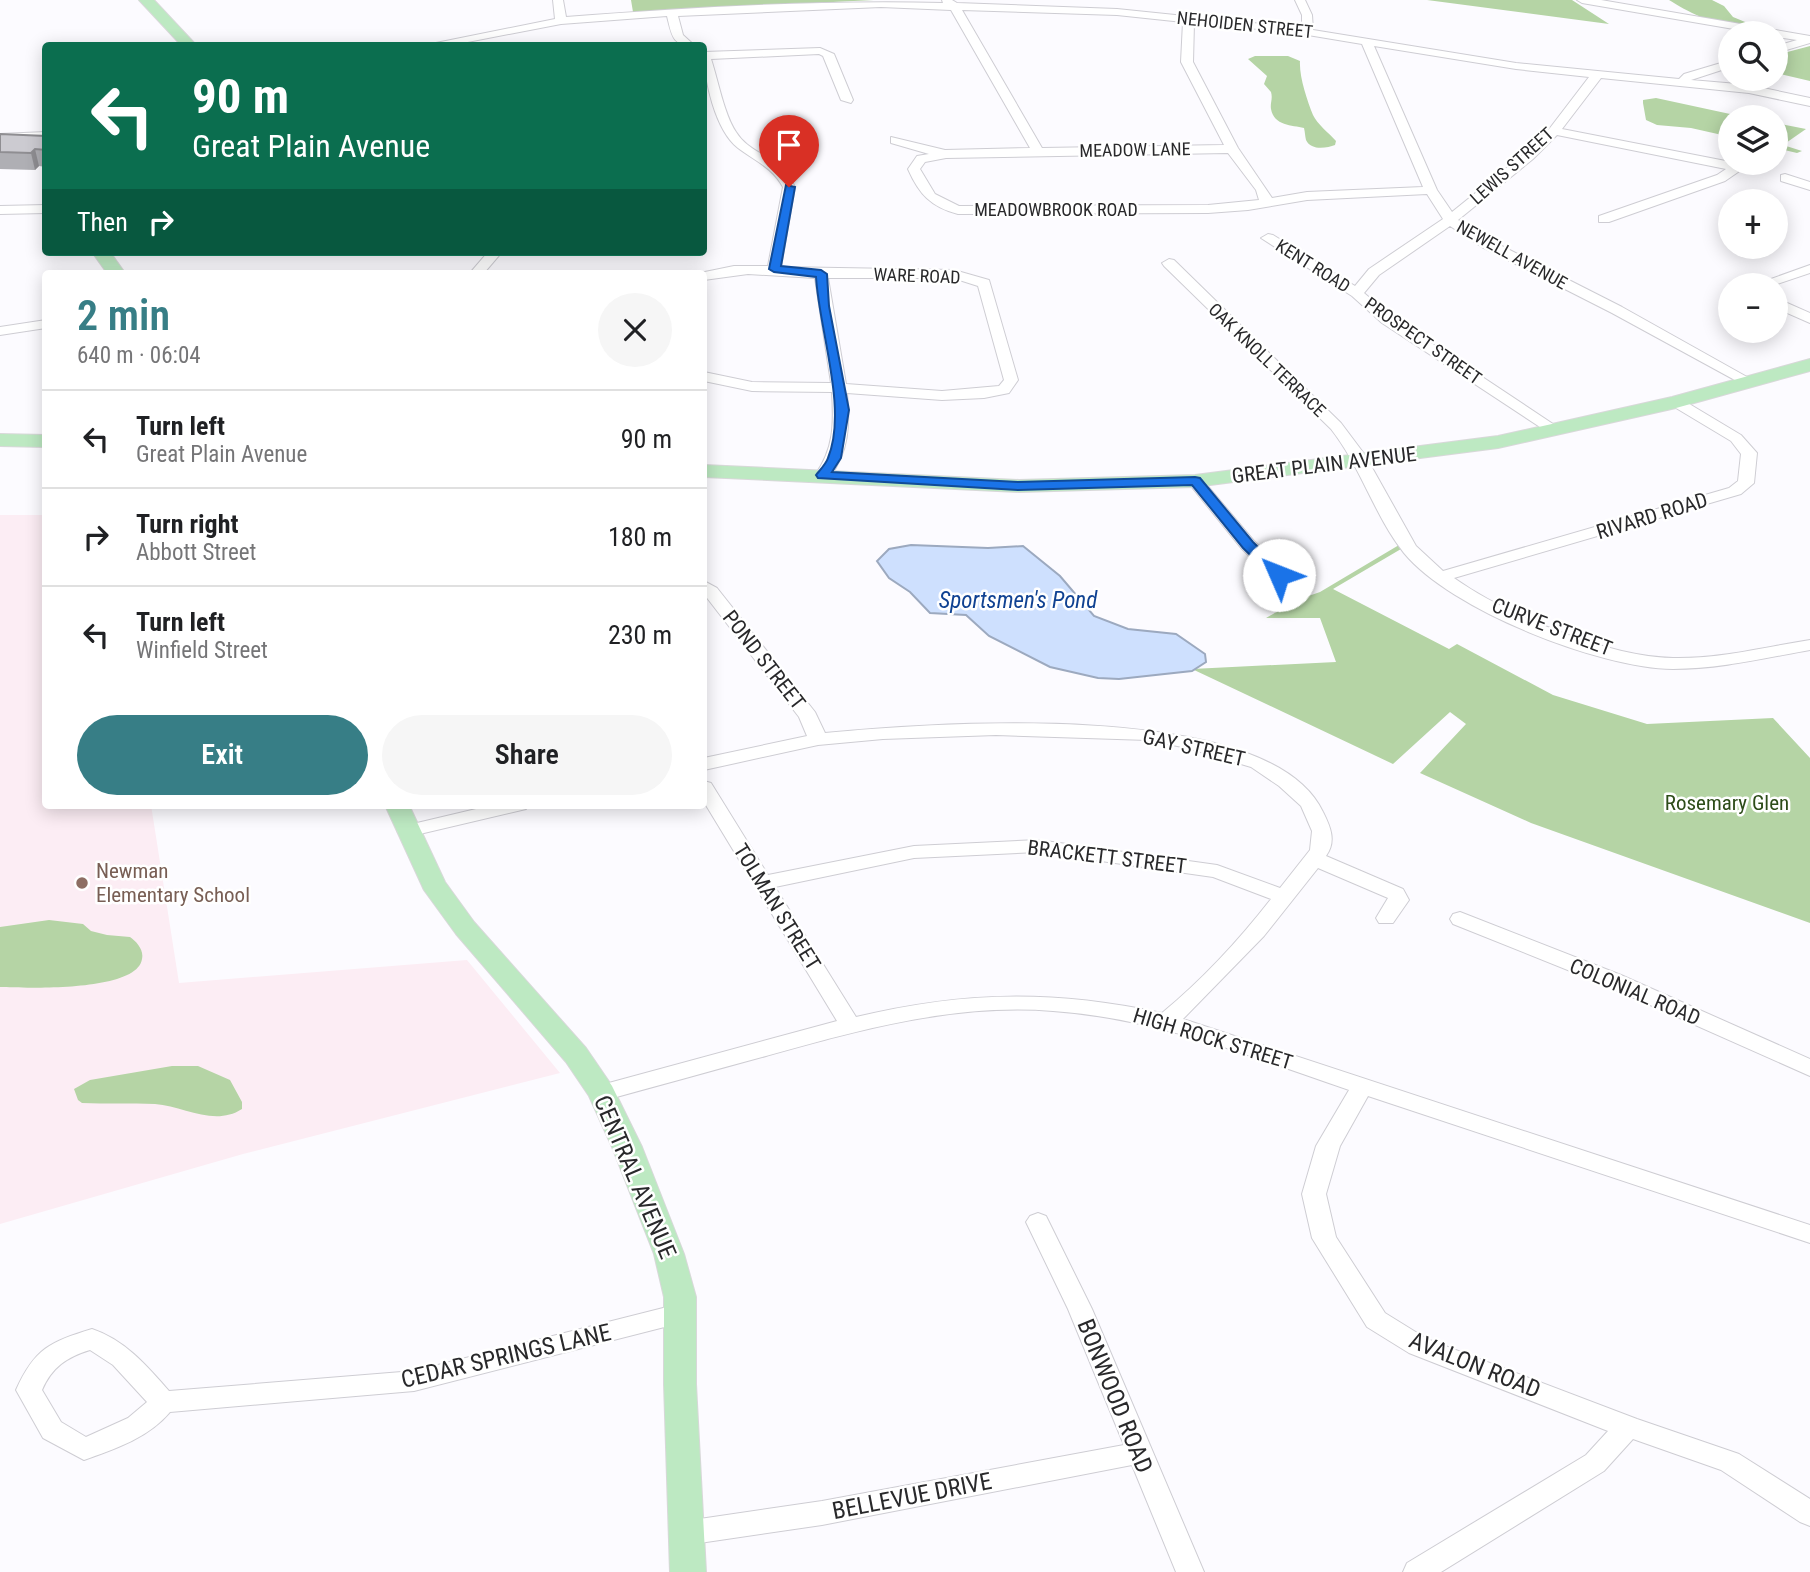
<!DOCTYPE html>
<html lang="en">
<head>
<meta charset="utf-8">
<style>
	body { margin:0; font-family:"Roboto Condensed",sans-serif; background:#f6f6f6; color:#202124; height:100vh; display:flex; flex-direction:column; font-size:26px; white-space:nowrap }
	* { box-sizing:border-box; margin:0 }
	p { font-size:23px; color:#757577 }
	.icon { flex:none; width:38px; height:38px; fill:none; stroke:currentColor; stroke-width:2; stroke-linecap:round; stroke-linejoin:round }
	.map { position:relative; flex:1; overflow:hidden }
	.details { position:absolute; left:42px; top:270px; width:665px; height:539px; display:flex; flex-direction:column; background:#fff; border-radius:7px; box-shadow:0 4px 18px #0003 }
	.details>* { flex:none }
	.banner { position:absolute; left:42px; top:42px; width:665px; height:214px; border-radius:7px; box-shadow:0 4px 18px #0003; background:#0b6e4f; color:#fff; overflow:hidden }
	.buttons { position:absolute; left:1718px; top:21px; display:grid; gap:14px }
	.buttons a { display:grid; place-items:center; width:70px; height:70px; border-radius:50%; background:#fff; box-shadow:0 4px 18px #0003; font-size:35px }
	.pin { position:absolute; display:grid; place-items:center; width:60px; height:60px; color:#fff; margin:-72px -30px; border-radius:50% 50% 50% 0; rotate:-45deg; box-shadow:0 0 7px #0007 }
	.pin .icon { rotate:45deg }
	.me { position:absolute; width:77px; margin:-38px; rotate:314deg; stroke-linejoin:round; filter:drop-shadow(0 0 5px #0008) }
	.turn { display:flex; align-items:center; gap:24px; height:147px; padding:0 35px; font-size:32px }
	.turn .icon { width:91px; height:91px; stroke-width:2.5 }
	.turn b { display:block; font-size:49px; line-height:60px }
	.then { display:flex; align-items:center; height:66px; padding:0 35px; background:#0003; gap:14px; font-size:26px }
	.round { display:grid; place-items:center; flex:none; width:74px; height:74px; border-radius:37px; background:#f6f6f6 }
	.head { display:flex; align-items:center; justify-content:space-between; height:119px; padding:0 35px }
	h1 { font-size:42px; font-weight:600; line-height:52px; color:#377e86 }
	.action { display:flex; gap:14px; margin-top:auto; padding:14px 35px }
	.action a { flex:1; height:80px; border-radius:42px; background:#377e86; color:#fff; font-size:28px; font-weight:600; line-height:80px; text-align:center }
	.action a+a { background:#f6f6f6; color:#202124 }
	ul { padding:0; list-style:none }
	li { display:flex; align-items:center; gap:21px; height:98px; padding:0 35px; border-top:2px solid #e0e0e0 }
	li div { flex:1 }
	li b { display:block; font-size:26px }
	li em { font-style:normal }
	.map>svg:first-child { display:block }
</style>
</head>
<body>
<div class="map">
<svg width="1810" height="1572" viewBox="0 0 1810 1572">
	<rect width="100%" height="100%" fill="#fcfbff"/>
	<!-- education -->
	<path fill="#fcedf4" d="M0 515H45L46 805H151L179 983 467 960 560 1073 243 1154 0 1224Z"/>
	<!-- green -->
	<path fill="#b5d4a5" d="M631 0H874L633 12Z
		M1427 0H1572L1609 24Z
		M1669 0H1712L1724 6 1733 17 1750 24C1725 32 1690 13 1669 0Z
		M1810 46V81L1776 73V55Z
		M1255 56H1288L1300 61C1299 76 1307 100 1313 115 1317 124 1329 133 1336 141L1335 145C1327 148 1311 151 1306 140 1305 136 1305 132 1304 128 1292 125 1274 126 1271 109 1270 103 1273 99 1271 92L1264 84 1267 76 1248 59Z
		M1656 98 1744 117H1731V137L1691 128 1657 125 1646 120 1643 103V100Z
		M1776 123 1806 129 1783 145 1802 151 1797 153 1776 148Z
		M1399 545 1401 549 1333 589 1449 649 1457 644 1553 695 1647 724 1773 718 1810 758V923L1531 823 1420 773 1466 724 1450 712 1393 764 1192 669 1336 662 1320 618H1266L1297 600 1320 592Z
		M49 920 83 924 91 931 107 935 130 937C137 942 144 950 142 959 137 992 27 988 0 987V927Z
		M172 1066H198L230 1080 242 1102V1109C214 1127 184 1106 155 1104 131 1103 106 1104 82 1103L78 1100 74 1089 90 1080Z"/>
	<!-- water -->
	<path fill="#cee0fe" stroke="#9ca9bf" stroke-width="2" d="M911 545 988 548 1023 546 1060 576 1094 616 1128 629 1176 634 1205 654 1206 662 1192 671 1119 679 1098 678 1050 667 989 636 966 615 930 613 910 592 889 578 877 561 889 549Z"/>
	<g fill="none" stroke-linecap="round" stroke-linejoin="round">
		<defs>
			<path id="minor" d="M553 0H563L566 17C691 7 818 0 943 3L942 0H952L957 3 1117 9 1302 28V15L1295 0H1305L1312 15 1313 30 1516 63 1679 79 1684 74 1731 60V67L1691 80 1749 85 1810 98V106L1749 93 1601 78 1562 129 1741 164V170L1725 181 1609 222H1599V216L1717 175 1726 169 1557 135 1533 159 1458 220 1492 241 1622 307 1756 382 1754 385H1744L1612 313 1482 247 1450 226 1379 275 1364 293 1392 317 1562 430 1559 433H1549L1382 323 1352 296 1261 238 1268 234 1273 235 1355 286 1369 269 1443 219 1427 194 1307 200 1248 210 1208 213 958 214C931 207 919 194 908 169L917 156 929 154 891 143V137L945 150 1030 148 951 10 881 7 678 16 683 35 695 46C672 46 672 36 667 16L561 24 447 46H421L555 19ZM962 10 1117 15 1183 22 1181 62 1224 145 1042 148ZM1194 23 1290 32 1362 44 1423 187 1307 192 1272 198 1238 148 1193 62ZM1374 46 1516 69 1589 77 1550 128 1525 153 1452 212 1437 190ZM1228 153 1256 190 1259 200 1208 205 959 206 935 194 920 169 925 162 946 158Z
				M1577 0H1601L1810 36V43L1776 53V46L1797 40 1776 37V33H1757L1582 3Z
				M820 48 834 54 853 100 851 103 841 100 823 56 819 54 711 59C718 80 724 114 736 132 750 155 778 154 795 187L781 267 954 270 989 280 1018 380 1009 393 984 398 942 400 847 393C850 425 849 452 829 478L823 480 815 475C834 449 834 424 832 392L752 391 704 381V372L752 382 831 383 815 278 748 274 704 280V273H700L734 266H768L783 187C772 167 755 161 738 148 715 130 704 79 704 52ZM828 278H953L978 286 1004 380 999 386 942 391 846 384Z
				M46 132V140L0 142V134Z
				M1785 174 1810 182V190L1781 181V175Z
				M46 205V213L0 214V206Z
				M488 252H502L484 273H470Z
				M1169 259 1174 260 1341 423 1365 455 1416 546 1443 571 1729 488 1738 481 1741 454 1731 441 1671 405 1668 402 1671 399H1681L1741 435 1757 453 1754 483 1741 494 1454 578C1506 615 1609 657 1673 658 1719 659 1765 647 1810 640V650C1765 658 1719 669 1673 669 1599 668 1451 610 1404 553 1374 515 1361 467 1331 429L1164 266 1162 263Z
				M1810 265V273L1774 285H1754Z
				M1776 298 1810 313V323L1776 308Z
				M46 320V328L0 335V327Z
				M1195 476 1201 478 1254 541 1285 571 1287 575 1285 579H1273L1242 549 1187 481Z
				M704 581 717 588 815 712 825 733C932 723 1269 697 1323 812 1330 826 1337 841 1326 856L1403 889 1409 900 1393 923H1379L1376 918 1388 898 1318 868 1264 936 1183 1019 1810 1225V1243L1368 1096 1340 1146 1326 1194 1336 1237 1385 1313 1427 1339 1637 1419 1739 1454 1810 1499V1526L1800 1522 1721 1470 1633 1439 1604 1471 1441 1572H1403L1407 1563 1586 1455 1608 1431 1409 1353 1367 1327 1312 1238 1302 1194 1316 1146 1349 1090C1252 1057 1156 1018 1053 1011 955 1003 859 1030 766 1056 711 1071 657 1086 602 1101L594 1099 591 1093 594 1087 837 1021 704 802V781L711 783 768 875 914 846 1038 840 1217 865 1280 888 1310 850 1312 831 1301 806 1279 786 1251 767 1187 748 1148 740 996 735 883 739 818 745 704 770V758L807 736 799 717 704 594ZM1038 852 1213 877 1271 899C1239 940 1202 980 1162 1013 1053 990 965 991 856 1017L775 887 914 858Z
				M493 805H529L526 809 407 837 400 835 397 831 400 827Z
				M1460 912 1621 975 1810 1059V1076L1605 985 1453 924 1450 919 1453 914Z
				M1038 1213 1046 1216 1092 1309 1204 1572H1176L1132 1465 822 1525 686 1545 676 1541 672 1533 676 1525 686 1521 822 1501 1124 1445 1068 1309 1026 1222 1030 1216Z
				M679 1304 688 1307 691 1314 688 1321 414 1391 170 1412C148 1438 115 1449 84 1460L43 1438 16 1390C35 1348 50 1342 92 1329 125 1340 147 1366 169 1391L414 1371ZM90 1350 113 1365 147 1402 128 1418 86 1437 61 1422 42 1390C52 1367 67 1357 90 1350Z"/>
			<path id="major" d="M139 0H154L197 46H182Z
				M92 252H110L125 273H107Z
				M1810 359V371L1676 408 1498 448 1195 487 1019 492 704 477V465L1019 480 1195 475 1498 436 1672 397Z
				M0 434 46 435V447L0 446Z
				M385 805H409L445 882 474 922 586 1048 612 1086 642 1147 684 1254 696 1297V1384L706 1572H670L664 1384V1297L654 1254 612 1147 589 1096 566 1062 456 934 424 890Z"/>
		</defs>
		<!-- minor casing -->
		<use href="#minor" stroke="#cecdd3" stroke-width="2"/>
		<!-- major casing -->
		<use href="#major" stroke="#d8d8d9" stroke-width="2"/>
		<!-- minor -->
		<use href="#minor" fill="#fff" fill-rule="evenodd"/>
		<!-- major -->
		<use href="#major" fill="#bde9c2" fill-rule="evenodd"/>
	</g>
	<!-- wall -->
	<path fill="#afafb4" d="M0 134 46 136V167L39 166 35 170 0 169Z"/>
	<!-- shaded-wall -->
	<path fill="#8f8e92" d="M35 149 39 166 35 170 31 153Z"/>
	<!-- building -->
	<path fill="#cccbd1" stroke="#8f8e92" stroke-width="2" d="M0 134 46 136V150L35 149 31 153 0 152Z"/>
	<!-- route -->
	<path fill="#1a73e8" stroke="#114b97" stroke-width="2" d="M786 185 795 187 781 266 821 270 827 274 829 306 849 410 841 458 832 472 1018 482 1195 477 1200 478 1253 542 1284 572V578H1274L1243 548 1192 485 1018 490 818 478 816 475C820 470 826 464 828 458 848 409 819 330 816 277L774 272 769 269Z"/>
	<!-- markers -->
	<circle fill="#8d6e63" stroke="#fff" stroke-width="2.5" cx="82" cy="883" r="7"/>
	<g text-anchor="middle" stroke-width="5" stroke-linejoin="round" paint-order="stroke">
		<!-- far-street labels -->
		<g font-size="18" fill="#29292b" stroke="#fff">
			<text transform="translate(1245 25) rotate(6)" y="6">NEHOIDEN STREET</text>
			<text transform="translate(1135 150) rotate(-1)" y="6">MEADOW LANE</text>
			<text transform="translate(1512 166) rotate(-42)" y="6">LEWIS STREET</text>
			<text x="1056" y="216">MEADOWBROOK ROAD</text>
			<text transform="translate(1512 255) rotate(29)" y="6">NEWELL AVENUE</text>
			<text transform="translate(1313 266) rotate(32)" y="6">KENT ROAD</text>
			<text transform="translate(917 276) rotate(2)" y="6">WARE ROAD</text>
			<text transform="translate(1423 341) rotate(35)" y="6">PROSPECT STREET</text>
			<text transform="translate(1267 360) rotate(44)" y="6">OAK KNOLL TERRACE</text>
		</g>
		<!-- street labels -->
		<g font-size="21" fill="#29292b" stroke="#fff">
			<text transform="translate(1324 465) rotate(-7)" y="7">GREAT PLAIN AVENUE</text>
			<text transform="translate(1652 516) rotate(-17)" y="7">RIVARD ROAD</text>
			<text transform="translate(1552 627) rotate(21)" y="7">CURVE STREET</text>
			<text transform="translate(764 660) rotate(52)" y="7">POND STREET</text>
			<text transform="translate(1194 748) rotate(13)" y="7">GAY STREET</text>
			<text transform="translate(1107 857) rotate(7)" y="7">BRACKETT STREET</text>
			<text transform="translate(777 907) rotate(58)" y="7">TOLMAN STREET</text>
			<text transform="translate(1635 992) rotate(23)" y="7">COLONIAL ROAD</text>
			<text transform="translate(1213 1039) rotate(17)" y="7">HIGH ROCK STREET</text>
		</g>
		<!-- park labels -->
		<g font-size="21" fill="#2d4c19" stroke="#fff">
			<text x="1727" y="810">Rosemary Glen</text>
		</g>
		<!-- education labels -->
		<g font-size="21" fill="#785e54" stroke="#fff" text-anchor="start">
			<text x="96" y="878">Newman<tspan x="96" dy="24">Elementary School</tspan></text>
		</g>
		<!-- water labels -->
		<g font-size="23" font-style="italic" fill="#104292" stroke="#fff">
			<text x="1018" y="608">Sportsmen's Pond</text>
		</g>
		<!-- near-street labels -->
		<g font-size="24" fill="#29292b" stroke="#fff">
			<text transform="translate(635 1177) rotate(67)" y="8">CENTRAL AVENUE</text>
			<text transform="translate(506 1356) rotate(-13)" y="8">CEDAR SPRINGS LANE</text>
			<text transform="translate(1475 1365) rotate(22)" y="8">AVALON ROAD</text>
			<text transform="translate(1115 1396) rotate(68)" y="8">BONWOOD ROAD</text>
			<text transform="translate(912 1496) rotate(-11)" y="8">BELLEVUE DRIVE</text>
		</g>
	</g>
</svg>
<div class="buttons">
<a><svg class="icon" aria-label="search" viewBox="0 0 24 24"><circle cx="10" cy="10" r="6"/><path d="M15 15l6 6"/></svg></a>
<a><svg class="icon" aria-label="layers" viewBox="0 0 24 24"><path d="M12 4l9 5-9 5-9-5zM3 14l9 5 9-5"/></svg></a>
<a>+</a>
<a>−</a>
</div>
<div class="pin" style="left:789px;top:187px;background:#d93025"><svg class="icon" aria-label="arrive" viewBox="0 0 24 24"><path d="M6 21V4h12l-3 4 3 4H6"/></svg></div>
<svg class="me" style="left:1279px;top:575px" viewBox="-20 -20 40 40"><circle r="19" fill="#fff"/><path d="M0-13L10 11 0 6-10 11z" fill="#1a73e8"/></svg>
<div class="banner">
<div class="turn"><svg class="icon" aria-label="left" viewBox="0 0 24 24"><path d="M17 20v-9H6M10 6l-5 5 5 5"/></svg><div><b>90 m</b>Great Plain Avenue</div></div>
<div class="then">Then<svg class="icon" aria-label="right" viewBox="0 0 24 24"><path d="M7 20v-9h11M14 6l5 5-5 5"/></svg></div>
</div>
<section class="details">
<div class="head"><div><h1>2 min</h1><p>640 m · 06:04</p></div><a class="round"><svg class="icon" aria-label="close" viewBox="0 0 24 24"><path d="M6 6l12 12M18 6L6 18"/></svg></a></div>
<ul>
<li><svg class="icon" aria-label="left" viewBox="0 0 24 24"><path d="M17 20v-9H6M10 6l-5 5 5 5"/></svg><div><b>Turn left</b><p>Great Plain Avenue</p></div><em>90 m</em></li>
<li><svg class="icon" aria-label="right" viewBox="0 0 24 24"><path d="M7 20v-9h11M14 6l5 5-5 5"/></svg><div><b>Turn right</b><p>Abbott Street</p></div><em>180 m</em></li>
<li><svg class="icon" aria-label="left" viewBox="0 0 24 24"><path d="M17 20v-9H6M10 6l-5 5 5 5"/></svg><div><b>Turn left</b><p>Winfield Street</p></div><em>230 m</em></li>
</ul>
<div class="action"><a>Exit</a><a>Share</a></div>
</section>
</div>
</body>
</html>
